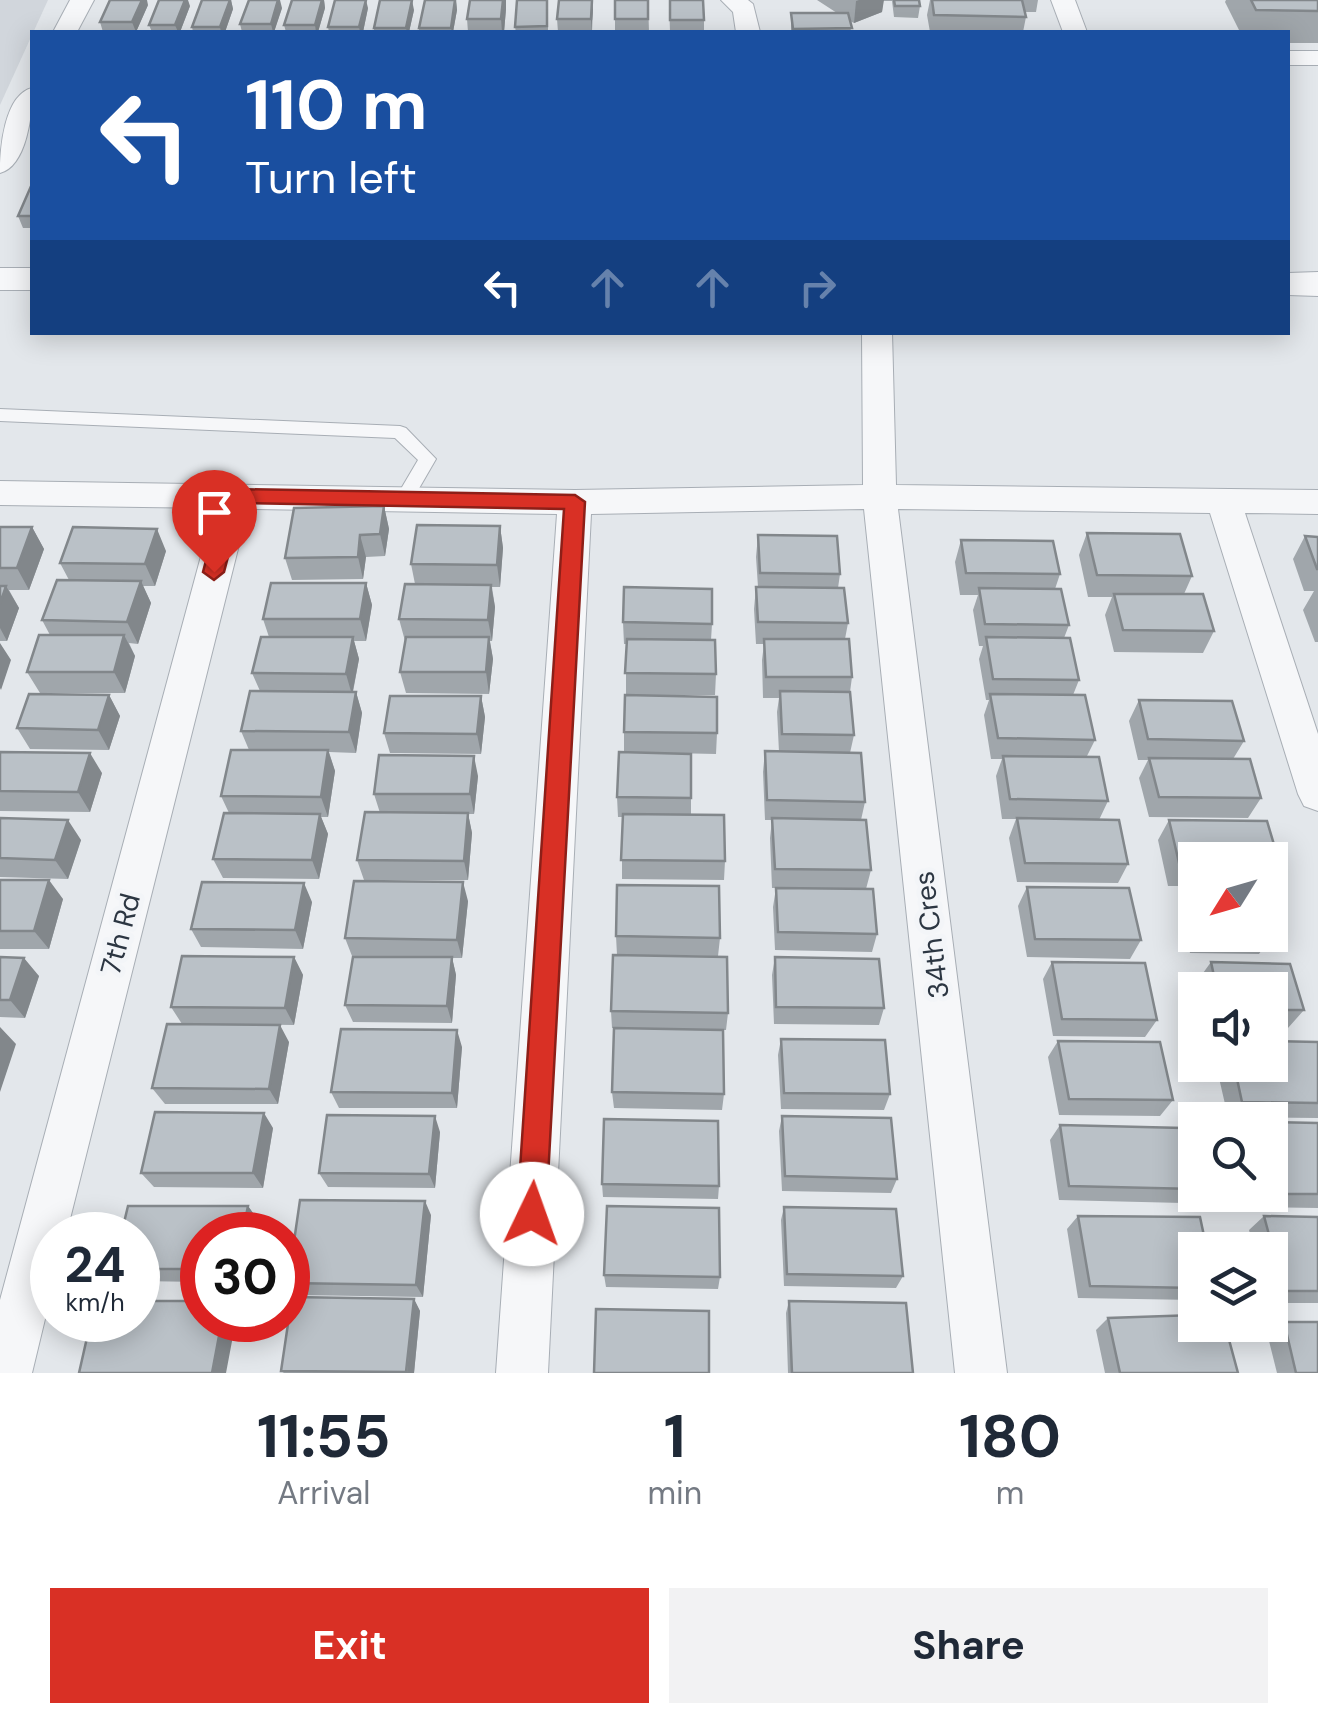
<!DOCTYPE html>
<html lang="en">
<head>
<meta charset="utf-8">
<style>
	body { margin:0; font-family:"DM Sans",sans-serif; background:#f2f2f3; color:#1f2937; height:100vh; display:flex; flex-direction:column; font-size:38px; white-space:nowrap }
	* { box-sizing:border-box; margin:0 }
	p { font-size:32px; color:#747a83 }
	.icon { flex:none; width:55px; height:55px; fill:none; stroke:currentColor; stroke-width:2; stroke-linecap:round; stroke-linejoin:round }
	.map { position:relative; height:1373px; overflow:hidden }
	.side { display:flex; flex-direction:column; background:#fff; flex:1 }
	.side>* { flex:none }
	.top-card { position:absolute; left:30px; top:30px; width:1260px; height:305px; border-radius:0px; box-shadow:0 5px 25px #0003; background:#1a4fa0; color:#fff; overflow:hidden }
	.needle { width:65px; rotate:233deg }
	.buttons { position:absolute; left:1178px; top:842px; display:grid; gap:20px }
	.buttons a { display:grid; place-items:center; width:110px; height:110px; border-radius:0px; background:#fff; box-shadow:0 5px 25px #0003; font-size:50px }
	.speed { position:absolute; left:30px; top:1212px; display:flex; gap:20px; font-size:50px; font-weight:700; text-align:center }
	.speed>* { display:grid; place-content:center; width:130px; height:130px; border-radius:50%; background:#fff; box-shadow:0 5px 25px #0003; line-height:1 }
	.speed small { font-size:25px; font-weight:400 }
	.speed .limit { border:15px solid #d22; background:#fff; color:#111 }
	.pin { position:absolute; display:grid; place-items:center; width:85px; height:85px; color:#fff; margin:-102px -42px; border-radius:50% 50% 50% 0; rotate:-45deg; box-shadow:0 0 10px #0007 }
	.pin .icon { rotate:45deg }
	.me { position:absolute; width:110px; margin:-55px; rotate:3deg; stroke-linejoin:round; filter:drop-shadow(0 0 8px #0008) }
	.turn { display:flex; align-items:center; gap:35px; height:210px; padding:0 50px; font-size:45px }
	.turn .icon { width:130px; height:130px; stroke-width:2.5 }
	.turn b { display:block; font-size:70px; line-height:85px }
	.lanes { display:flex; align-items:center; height:95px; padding:0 50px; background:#0003; justify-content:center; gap:50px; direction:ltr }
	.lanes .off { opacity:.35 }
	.eta { display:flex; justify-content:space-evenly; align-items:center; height:170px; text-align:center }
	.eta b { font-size:60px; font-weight:700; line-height:70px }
	.action { display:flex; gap:20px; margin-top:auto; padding:20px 50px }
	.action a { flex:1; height:115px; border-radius:0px; background:#d93025; color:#fff; font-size:40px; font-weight:700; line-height:115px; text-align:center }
	.action a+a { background:#f2f2f3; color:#1f2937 }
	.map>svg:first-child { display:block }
</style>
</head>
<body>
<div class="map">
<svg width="1318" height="1373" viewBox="0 0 1318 1373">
	<rect width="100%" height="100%" fill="#e3e7eb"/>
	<!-- built -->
	<path fill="#d1d6dc" d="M0 0H48L0 105Z"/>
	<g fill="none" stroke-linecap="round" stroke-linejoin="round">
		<defs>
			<path id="service" d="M0 409 400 426 406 428 436 459 410 504 404 505 395 499 418 460 395 438 0 421Z"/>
			<path id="minor" d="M70 0H94L77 32H53Z
				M721 0H748L753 4 760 32H736L733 12Z
				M1051 0H1075L1087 32H1063Z
				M1288 51H1318V65H1288Z
				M32 88C33 112 27 166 0 173 0 149 4 95 32 88Z
				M862 332H892L896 485 1318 490V514L1245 513 1318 734V811L1304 806 1298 794 1210 513 898 509 1007 1373H955L864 509 591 514 548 1373H496L557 514 248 509 66 1235H52V1290L32 1373H0V1300L214 508 0 505V481L575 490 863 485Z"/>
			<path id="tertiary" d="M0 268H32V290H0Z
				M1318 272V296L1288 295V273Z"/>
		</defs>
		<!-- service casing -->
		<use href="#service" stroke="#a8aeb5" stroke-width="2"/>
		<!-- minor casing -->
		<use href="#minor" stroke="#a8aeb5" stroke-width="2"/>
		<!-- tertiary casing -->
		<use href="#tertiary" stroke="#a8aeb5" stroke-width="2"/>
		<!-- service -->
		<use href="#service" fill="#f6f7f9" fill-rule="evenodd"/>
		<!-- minor -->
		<use href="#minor" fill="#f6f7f9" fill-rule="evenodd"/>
		<!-- tertiary -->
		<use href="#tertiary" fill="#f6f7f9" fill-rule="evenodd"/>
	</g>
	<!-- wall -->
	<path fill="#a0a6ab" d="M202 0H231L233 9 225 32H193L192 27Z
		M292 0H324L325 8 318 32H286L284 25Z
		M456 0 457 10 453 32H419V28Z
		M615 0H648L649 32H615Z
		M669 0 704 20V32H670Z
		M817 0H919L920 6 918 18 894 17 892 1H883L882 12 854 23 850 21 851 32H791V13H837Z
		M930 0H1038L1036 12H1025L1026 17 1023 32H930L927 15Z
		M1226 0H1318V43H1288V32H1240L1225 2Z
		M148 5 136 32H103L100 22Z
		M190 6 180 32H152L149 25Z
		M282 8 274 32H242L240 24Z
		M368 8 363 32H329L328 27Z
		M506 9 504 32H468L467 19Z
		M593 9 592 32H558L557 19Z
		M414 10 409 32H374V28Z
		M548 10V32H516L515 27Z
		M32 184V228H23L18 216Z
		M384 506 389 529 385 556 366 557 363 579 292 580 285 558Z
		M500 526 503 548 500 587H492L495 607 492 641H490L493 659 489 694 406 693 400 672 405 641 399 619 415 584 411 564Z
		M0 527H32L44 549 29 590H9L19 608 7 641H0Z
		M1087 533 1192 576 1184 594 1214 631 1203 653 1114 652 1105 615 1112 597H1088L1079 555Z
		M758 535 840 574 838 588 848 623 845 639 852 677 850 692 854 735 850 753 865 802 861 820 871 870 866 889 772 888 770 838 772 820H765L763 772 765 751 779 752 777 712 779 698H763L762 660 764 644H756L754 609 756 587H758L756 557Z
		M1305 536 1318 537V642H1315L1303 610 1314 591H1304L1293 559Z
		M961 540 1060 574 1055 589 1069 625 1064 638 1079 680 1073 695 1095 740 1087 756 1108 801 1099 820 1128 864 1118 883 1017 882 1009 838 1016 819H1002L996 776 1002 759H991L984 715 989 700H986L979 659 983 646H979L973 610 978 595H960L955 562Z
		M166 551 155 586H143L151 603 138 644 129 643 135 656 125 693H40L27 672 50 635 42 620 69 580 60 563Z
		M366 583 372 605 366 641H354L359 659 353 692H356L362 713 356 753 329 752 335 771 328 817H321L328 834 319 879 223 878 213 859 229 813 221 796 249 750 241 731 260 691 252 673 269 637 263 619Z
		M623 622 712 624 711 640 716 674 715 695H626V644H624Z
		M109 695 120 716 109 750 30 749 17 728Z
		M481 696 485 717 481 754 390 753 384 733Z
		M1139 700 1244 741 1233 759 1261 798 1248 818 1149 817 1139 778 1148 760H1138L1129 721Z
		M624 732 717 733 716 754 624 752Z
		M0 752 102 773 90 812 0 811Z
		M691 754V815L725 861 724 880 622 879V817H618L617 797Z
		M478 776 474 814H468L472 833 468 880H364L357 860 380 813 374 794Z
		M0 818 81 840 68 879 0 877Z
		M1169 820 1267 821 1281 868 1270 883V860H1195V886H1168L1158 840Z
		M0 880 63 899 49 949H0Z
		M1027 887 1141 940 1130 959 1027 957 1018 906Z
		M776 888 877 934 872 952 775 950 773 907Z
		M1185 898 1266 944 1259 954 1190 953 1179 908Z
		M468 901 462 958H452L456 975 452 1023 353 1022 345 1005 382 957 352 956 345 938Z
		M312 902 303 949 201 947 191 929Z
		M616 936 720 938 718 956 617 955Z
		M0 957 39 976 25 1018 0 1017Z
		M294 957 303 975 294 1025 221 1024 289 1042 278 1104H165L152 1088 182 1024 171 1007Z
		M775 957 884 1008 879 1025 774 1024 772 975Z
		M1052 962 1157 1020 1145 1037 1053 1036 1043 979Z
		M1211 962 1290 964 1304 1010 1288 1028 1270 1027V990H1200L1198 980Z
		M611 1011 728 1013 726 1030H723L724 1094 722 1110 614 1108 612 1092 681 1029 612 1028Z
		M781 1039 890 1094 884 1110 781 1109 778 1055Z
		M1058 1041 1173 1100 1160 1116 1059 1115 1048 1057Z
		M1318 1042V1118L1228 1117 1216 1065H1270Z
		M462 1047 457 1108H339L331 1092Z
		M782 1116 897 1179 891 1193 782 1191 779 1131Z
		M1270 1122 1318 1123V1208L1253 1207 1250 1195H1270Z
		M1060 1125 1195 1182V1190L1183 1203 1059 1200 1050 1140Z
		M273 1128 263 1188 154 1187 141 1173Z
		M440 1132 435 1188 328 1187 319 1173Z
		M602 1184 719 1186 718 1199 603 1197Z
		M248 1206 258 1220 202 1235V1282L138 1281V1235Z
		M784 1207 903 1276 896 1288 784 1286 781 1220Z
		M431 1215 423 1297 297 1295 288 1284V1278Z
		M1078 1216 1195 1250V1300L1078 1298 1067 1229Z
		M1264 1216 1318 1217V1303H1270V1250H1254L1249 1230Z
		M604 1275 720 1277 718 1289 606 1287Z
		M414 1299 420 1311 414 1373H284L281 1371Z
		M789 1301 913 1373H788L786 1313Z
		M1108 1318 1238 1373H1105L1096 1330Z
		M1284 1322 1318 1373H1277L1267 1333Z"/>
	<!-- shaded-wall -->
	<path fill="#82878b" d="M142 0H147L148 5 136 32 132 22Z
		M185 0H188L190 6 180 32H178L175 25Z
		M230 0H231L233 9 225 32H221L220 27Z
		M278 0H280L282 8 274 32H273L271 24Z
		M322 0H324L325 8 318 32H316L315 25Z
		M366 0 368 8 363 32H360L359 27Z
		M412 0 414 10 409 32H407L406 28Z
		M456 0 457 10 453 32H451Z
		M503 0H506V9L504 32H502L501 19Z
		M592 0 593 9 591 32V19Z
		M859 0H884L882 12 854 23 856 1Z
		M384 506 389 529 385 556 380 534Z
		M500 526 503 548 500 587 497 565Z
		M32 527 44 549 29 590 17 568Z
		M157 529 166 551 155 586 145 564Z
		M360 535 366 557 363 579 358 557Z
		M141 581 151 603 138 644 127 622Z
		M366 583 372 605 366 641 360 619Z
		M491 585 495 607 492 641 488 620Z
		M6 586 19 608 7 641 0 628V604Z
		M124 635 135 656 125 693 114 672Z
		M353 637 359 659 352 695 346 674Z
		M489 637 493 659 489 694 486 672Z
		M0 643 11 660 1 690 0 688Z
		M356 692 362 713 356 753 349 732Z
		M109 695 120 716 109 750 98 730Z
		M481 696 485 717 481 754 477 734Z
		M328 750 335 771 328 817 321 797Z
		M90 753 102 773 90 812 78 792Z
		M474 756 478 776 474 814 470 794Z
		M468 813 472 833 468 880 464 861Z
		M320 814 328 834 319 879 312 860Z
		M68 820 81 840 68 879 55 860Z
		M49 880 63 899 49 949 34 931Z
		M463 882 468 901 462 958 457 940Z
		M304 883 312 902 303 949 295 930Z
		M294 957 303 975 294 1025 285 1008Z
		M452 957 456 975 452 1023 447 1006Z
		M24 958 39 976 25 1018 10 1000Z
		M280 1025 289 1042 278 1104 269 1089Z
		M0 1027 16 1044 0 1092Z
		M457 1030 462 1047 457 1108 452 1093Z
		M264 1113 273 1128 263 1188 253 1173Z
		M435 1116 440 1132 435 1188 429 1174Z
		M425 1201 431 1215 423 1297 416 1285Z
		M248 1206 258 1220 256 1235H242Z
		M414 1299 420 1311 414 1373H407Z
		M222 1320H236L226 1373H212Z"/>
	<!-- building -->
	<path fill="#bac1c7" stroke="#82878b" stroke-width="2.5" d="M110 0H142L132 22H100Z
		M159 0H185L175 25H149Z
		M202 0H230L220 27H192Z
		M249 0H278L271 24H240Z
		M292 0H322L315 25H284Z
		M335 0H366L359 27H328Z
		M380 0H412L406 28H374Z
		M425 0H455L451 28H419Z
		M470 0H503L501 19H467Z
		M517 0H547V26L515 27Z
		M559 0H592L591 19H557Z
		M615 0H648V19H615Z
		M670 0H703L704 20H670Z
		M894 0H919L920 6H895Z
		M932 0H1022L1026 17 934 15Z
		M1251 0H1318V11L1256 10Z
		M791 13H848L852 28 793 29Z
		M32 184V216H18Z
		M384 506 380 534 360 535 358 557 285 558 294 508Z
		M417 525 500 526 497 565 411 564Z
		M0 527H32L17 568H0Z
		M73 527 157 529 145 564 60 563Z
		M1087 533 1180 534 1192 576 1097 575Z
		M758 535 837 536 840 574 760 573Z
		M1305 536 1318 537V569H1317Z
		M961 540 1053 541 1060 574 966 573Z
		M57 580 141 581 127 622 42 620Z
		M271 583H366L360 619H263Z
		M405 584 491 585 488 620 399 619Z
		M0 586H6L0 604Z
		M624 587 712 589V624L623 622Z
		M756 587 844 588 848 623 758 622Z
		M979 588 1061 589 1069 625 985 624Z
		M1114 594H1203L1214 631 1123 630Z
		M39 635H124L114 672H27Z
		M261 637H353L346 674 252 673Z
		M406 637H489L486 672H400Z
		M986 637 1070 638 1079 680 993 679Z
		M627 639 715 640 716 674 625 673Z
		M764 639H849L852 677H766Z
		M250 691 356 692 349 732 241 731Z
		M780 691 850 692 854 735 782 734Z
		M29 694 109 695 98 730 17 728Z
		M990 694 1085 695 1095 740 998 738Z
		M625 695 717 697V733L624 732Z
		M390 696H481L477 734 384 733Z
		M1139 700 1232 701 1244 741 1148 739Z
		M231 750H328L321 797 221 796Z
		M765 751 861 753 865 802 767 800Z
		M0 752 90 753 78 792 0 791Z
		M619 752 691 754V798L617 797Z
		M379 755 474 756 470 794H374Z
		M1003 756 1099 757 1108 801 1010 799Z
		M1149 758 1250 759 1261 798 1159 797Z
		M365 812 468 813 464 861 357 860Z
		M224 813 320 814 312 860 213 859Z
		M623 814 724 815 725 861 621 860Z
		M0 818 68 820 55 860 0 858Z
		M772 818 866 820 871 870 775 869Z
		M1017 818 1119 820 1128 864 1025 863Z
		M1169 820 1267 821 1281 868H1270V860H1195V867H1180Z
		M0 880H49L34 931H0Z
		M354 881 463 882 457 940 345 938Z
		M202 882 304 883 295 930 191 929Z
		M617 885 719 886 720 938 616 936Z
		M1027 887 1129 888 1141 940 1035 939Z
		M776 888 873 889 877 934 778 932Z
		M1185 898 1195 899V935H1263L1266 944H1196Z
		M613 955 727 957 728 1013 611 1011Z
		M182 956 294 957 285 1008 171 1007Z
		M0 957 24 958 10 1000H0Z
		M353 957H452L447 1006 345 1005Z
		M775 957 879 959 884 1008 776 1007Z
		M1052 962 1145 963 1157 1020 1062 1019Z
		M1211 962 1290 964 1304 1010H1270V990H1217Z
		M167 1024 280 1025 269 1089 152 1088Z
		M614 1028 723 1030 724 1094 612 1092Z
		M341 1029 457 1030 452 1093 331 1092Z
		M781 1039 885 1040 890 1094 784 1093Z
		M1058 1041 1160 1042 1173 1100 1069 1099Z
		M1270 1041 1318 1042V1103L1242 1102 1234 1065H1270Z
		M155 1112 264 1113 253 1173H141Z
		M327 1115 435 1116 429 1174 319 1173Z
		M782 1116 891 1118 897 1179 785 1176Z
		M604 1119 718 1121 719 1186 602 1184Z
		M1270 1122 1318 1123V1194H1270Z
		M1060 1125 1183 1128 1195 1182V1189L1069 1186Z
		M300 1200 425 1201 416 1285 288 1283Z
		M128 1206H248L242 1235H202V1269H138V1235H121Z
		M607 1206 719 1208 720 1277 604 1275Z
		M784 1207 896 1209 903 1276 787 1274Z
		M1078 1216 1200 1217 1207 1250H1195V1288L1090 1286Z
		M1264 1216 1318 1217V1291H1284Z
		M292 1297 414 1299 406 1372 281 1371Z
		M138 1301H202V1320H222L212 1373H79L91 1320H138Z
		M789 1301 906 1303 913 1373H792Z
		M596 1309 709 1311V1373H594Z
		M1195 1315V1325H1225L1238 1373H1120L1108 1318Z
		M1284 1322H1318V1373H1296Z"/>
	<!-- route -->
	<path fill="#d93025" stroke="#8d1f18" stroke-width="2.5" d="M234 489 575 495 585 502 546 1214 542 1225 532 1229 521 1225 517 1214 564 509 242 503 224 572 214 580 203 572 223 496Z"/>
	<g text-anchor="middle" stroke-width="10" stroke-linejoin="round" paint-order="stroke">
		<!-- street labels -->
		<g font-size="28" fill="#2c3642" stroke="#f3f5f8">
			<text transform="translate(120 934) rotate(-75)" y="10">7th Rd</text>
			<text transform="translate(931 935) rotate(-97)" y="10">34th Cres</text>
		</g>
	</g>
</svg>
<div class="buttons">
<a><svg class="needle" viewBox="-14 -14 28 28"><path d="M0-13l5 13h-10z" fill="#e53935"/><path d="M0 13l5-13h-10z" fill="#747a83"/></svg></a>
<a><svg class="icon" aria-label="sound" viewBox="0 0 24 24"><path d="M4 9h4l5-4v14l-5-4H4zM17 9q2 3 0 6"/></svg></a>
<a><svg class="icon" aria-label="search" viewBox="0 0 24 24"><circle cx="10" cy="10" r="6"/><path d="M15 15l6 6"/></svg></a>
<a><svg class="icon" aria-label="layers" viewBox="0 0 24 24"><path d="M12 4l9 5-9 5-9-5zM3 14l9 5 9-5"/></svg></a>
</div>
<div class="speed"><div>24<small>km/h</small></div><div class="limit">30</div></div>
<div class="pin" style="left:214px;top:572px;background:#d93025"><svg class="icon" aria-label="arrive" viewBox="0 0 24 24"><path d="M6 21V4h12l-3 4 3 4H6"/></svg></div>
<svg class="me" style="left:532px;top:1214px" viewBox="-20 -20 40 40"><circle r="19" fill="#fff"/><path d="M0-13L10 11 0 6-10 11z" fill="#d93025"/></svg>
<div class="top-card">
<div class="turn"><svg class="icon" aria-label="left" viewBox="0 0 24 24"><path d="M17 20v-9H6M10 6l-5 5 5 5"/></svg><div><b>110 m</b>Turn left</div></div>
<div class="lanes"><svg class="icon" aria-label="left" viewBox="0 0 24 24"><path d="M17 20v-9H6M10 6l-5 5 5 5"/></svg><svg class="icon off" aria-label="ahead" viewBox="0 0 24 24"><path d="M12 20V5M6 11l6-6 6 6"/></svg><svg class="icon off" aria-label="ahead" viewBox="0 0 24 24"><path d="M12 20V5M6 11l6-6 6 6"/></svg><svg class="icon off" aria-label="right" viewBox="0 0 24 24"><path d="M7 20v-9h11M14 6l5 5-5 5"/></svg></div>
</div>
</div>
<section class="side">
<div class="eta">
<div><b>11:55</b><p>Arrival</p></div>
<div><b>1</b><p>min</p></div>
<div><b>180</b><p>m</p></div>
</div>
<div class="action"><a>Exit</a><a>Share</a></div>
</section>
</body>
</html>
